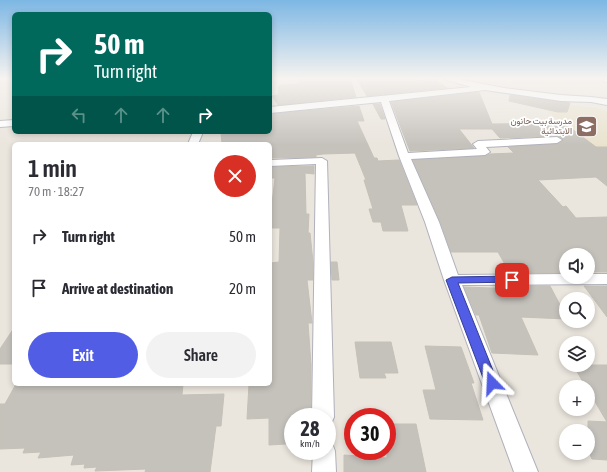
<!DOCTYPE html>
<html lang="en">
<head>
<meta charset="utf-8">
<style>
	body { margin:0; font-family:"Asap Condensed",Vazirmatn,sans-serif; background:#f2f2f3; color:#2b2b33; height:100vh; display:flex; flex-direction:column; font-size:15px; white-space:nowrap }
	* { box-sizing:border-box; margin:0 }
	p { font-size:13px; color:#7c7c81 }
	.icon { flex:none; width:22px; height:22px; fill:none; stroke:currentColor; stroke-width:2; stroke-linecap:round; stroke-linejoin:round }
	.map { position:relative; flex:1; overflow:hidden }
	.sheet { position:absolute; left:12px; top:142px; width:260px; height:244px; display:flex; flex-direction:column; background:#fff; border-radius:6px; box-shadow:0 2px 6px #0003 }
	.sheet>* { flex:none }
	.top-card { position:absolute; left:12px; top:12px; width:260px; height:122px; border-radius:6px; box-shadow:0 2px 6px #0003; background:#00695c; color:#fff; overflow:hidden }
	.fabs { position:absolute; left:559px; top:248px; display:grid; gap:8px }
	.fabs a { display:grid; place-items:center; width:36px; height:36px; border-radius:50%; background:#fff; box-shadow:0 2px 6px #0003; font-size:20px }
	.speed { position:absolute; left:284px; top:408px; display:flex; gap:8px; font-size:20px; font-weight:700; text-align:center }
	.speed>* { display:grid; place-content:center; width:52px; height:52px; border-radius:50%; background:#fff; box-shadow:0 2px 6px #0003; line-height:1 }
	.speed small { font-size:10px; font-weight:400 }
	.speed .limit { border:6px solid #d22; background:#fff; color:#111 }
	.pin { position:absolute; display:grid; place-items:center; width:34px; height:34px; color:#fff; margin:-17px; border-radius:8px; box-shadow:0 2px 6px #0006 }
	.me { position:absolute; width:44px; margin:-22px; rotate:339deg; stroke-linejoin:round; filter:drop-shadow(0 0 3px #0008) }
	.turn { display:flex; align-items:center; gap:14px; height:84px; padding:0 16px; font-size:18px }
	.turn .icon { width:52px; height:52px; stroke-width:2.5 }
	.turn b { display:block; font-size:28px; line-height:34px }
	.lanes { display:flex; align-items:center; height:38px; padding:0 16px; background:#0003; justify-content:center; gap:20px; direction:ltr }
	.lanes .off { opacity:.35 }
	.round { display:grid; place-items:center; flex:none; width:42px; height:42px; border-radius:21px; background:#f2f2f3 }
	.headline { display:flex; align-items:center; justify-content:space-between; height:68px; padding:0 16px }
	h1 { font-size:24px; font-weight:600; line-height:30px }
	.cta { display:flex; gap:8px; margin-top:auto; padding:8px 16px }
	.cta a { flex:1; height:46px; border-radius:24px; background:#505de4; color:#fff; font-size:16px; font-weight:600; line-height:46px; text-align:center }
	.cta a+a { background:#f2f2f3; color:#2b2b33 }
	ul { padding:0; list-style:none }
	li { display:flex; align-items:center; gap:12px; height:52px; padding:0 16px }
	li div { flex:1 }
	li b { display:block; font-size:15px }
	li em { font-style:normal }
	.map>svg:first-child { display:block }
</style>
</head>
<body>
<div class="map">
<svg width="607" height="472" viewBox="0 0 607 472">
	<rect width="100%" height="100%" fill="#eae5dd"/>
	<!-- education -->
	<path fill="#e9e3ce" d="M535 101 597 108 607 112V157Z"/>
	<!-- building -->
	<path fill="#c5c2bc" stroke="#c5c1b7" d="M299 79H350L356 97 278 105 272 96 278 95 279 85 299 84Z
		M357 79H414L415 81 434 79 447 88 367 96Z
		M479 92 492 124 564 123 596 147H607V186L596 177 538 180 563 207 566 206 576 218 607 217V272H588V255H566V273H510L498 252H451L440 221 413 160 485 156 490 154 514 153 508 147 557 144 563 141 557 136 500 138 492 129H459L474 148 410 151 391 102Z
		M510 95 561 102 570 103 567 112H558L509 101Z
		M373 104H380L385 119H381Z
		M359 106 364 121H357L374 158H377L378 161 399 160 417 205H401L408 231H383L381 222H373L369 209H373L364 180H366L355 153 323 154 316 155V157L270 158V144H222L221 132H270V114Z
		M314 166V174L305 173 306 214H309L308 233H310L313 262V280H307L312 323H308L311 365V417H293V440L286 441V444L269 445V418L247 419 249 384H270V263L279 262 280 228H270V212H271L275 178H270V167Z
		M331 262H337L339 280H332Z
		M517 286H550L566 316V319L521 317 538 355 492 353 479 315H476L464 287 519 289Z
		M584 286H607V317Z
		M14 328V364H0V349Z
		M355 342H391L398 373H384L386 378H360Z
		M425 346 461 347 474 383H471L483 420 430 419 423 390H436Z
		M573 365H607V422L588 390V387H586Z
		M16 384H183L182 395 224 394 221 426H216L210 472H145L146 469 95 471 97 467 84 468 85 464 71 465 74 455 38 458 41 452 23 453 25 448 0 449V404H5Z
		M588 421 607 422V460L592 459 588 450Z
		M387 424H416L426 472H344V455L387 458Z"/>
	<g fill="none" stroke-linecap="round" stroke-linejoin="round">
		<defs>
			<path id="minor" d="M444 79H458L504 88 561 95 591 97 607 99V105L591 102 561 101 485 90 389 101 408 153 477 149 473 144 478 141 557 137 562 140 557 143 486 147 490 152 485 155 411 159 439 222 458 275 566 274V277H588V274H607V284L462 285 538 472H514L444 280 425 222 399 156 381 102 270 113V107L471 87Z
				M603 79H607V82H604Z
				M14 120V126L0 127V121Z
				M193 132H203L198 144H188Z
				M322 158 327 161 334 417 331 424 327 425V417H312L316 164 270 166V160Z
				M327 441 332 443 335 451 336 472H312L313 451H327Z"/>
		</defs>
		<!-- minor casing -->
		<use href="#minor" stroke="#b0b1bb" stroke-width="2"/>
		<!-- minor -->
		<use href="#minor" fill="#fff" fill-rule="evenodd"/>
	</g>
	<!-- sky -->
	<linearGradient id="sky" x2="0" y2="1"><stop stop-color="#7db7e4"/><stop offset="0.54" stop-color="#f6f3f0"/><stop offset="1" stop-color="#f6f3f0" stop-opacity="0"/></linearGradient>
	<rect width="607" height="145" fill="url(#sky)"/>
	<!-- route -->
	<path fill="#505de4" stroke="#343c94" d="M512 276 516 277 518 280 516 282 458 283 498 383 496 387 492 389 487 387 485 383 446 280 452 277Z"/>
	<!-- icons -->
	<defs>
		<symbol id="school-square" viewBox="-11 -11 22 22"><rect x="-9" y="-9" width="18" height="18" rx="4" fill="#8d6e63" stroke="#fff"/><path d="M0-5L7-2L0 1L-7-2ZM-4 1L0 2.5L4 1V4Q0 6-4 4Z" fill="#fff"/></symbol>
	</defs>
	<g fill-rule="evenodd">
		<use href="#school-square" x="574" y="114" width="25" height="25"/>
	</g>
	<g text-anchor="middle" stroke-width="3.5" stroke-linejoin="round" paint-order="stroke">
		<!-- far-education labels -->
		<g font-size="9" fill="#785e54" stroke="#fff" text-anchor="end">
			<text x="572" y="124">مدرسة بيت حانون<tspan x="572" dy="10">الابتدائية</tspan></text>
		</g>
	</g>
</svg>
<div class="fabs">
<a><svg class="icon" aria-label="sound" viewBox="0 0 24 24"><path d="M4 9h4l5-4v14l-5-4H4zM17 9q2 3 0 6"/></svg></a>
<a><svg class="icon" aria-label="search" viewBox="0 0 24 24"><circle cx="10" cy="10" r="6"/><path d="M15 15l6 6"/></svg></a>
<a><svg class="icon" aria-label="layers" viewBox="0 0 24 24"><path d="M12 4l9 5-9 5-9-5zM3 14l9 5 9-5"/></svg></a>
<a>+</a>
<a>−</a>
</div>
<div class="speed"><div>28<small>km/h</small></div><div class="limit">30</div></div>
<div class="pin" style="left:512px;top:280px;background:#d93025"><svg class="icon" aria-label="arrive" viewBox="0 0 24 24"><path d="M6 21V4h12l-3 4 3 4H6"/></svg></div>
<svg class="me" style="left:492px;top:383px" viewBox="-20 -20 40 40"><path d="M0-17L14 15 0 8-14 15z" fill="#505de4" stroke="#fff" stroke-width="4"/></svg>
<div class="top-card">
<div class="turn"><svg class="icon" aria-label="right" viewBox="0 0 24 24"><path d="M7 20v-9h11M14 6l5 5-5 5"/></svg><div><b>50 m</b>Turn right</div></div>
<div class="lanes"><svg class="icon off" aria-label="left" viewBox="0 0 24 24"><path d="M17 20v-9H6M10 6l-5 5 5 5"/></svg><svg class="icon off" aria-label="ahead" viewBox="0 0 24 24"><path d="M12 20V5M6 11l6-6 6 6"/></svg><svg class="icon off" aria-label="ahead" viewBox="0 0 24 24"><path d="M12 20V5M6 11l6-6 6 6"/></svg><svg class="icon" aria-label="right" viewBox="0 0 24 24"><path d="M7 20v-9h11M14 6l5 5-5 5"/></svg></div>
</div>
<section class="sheet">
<div class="headline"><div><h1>1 min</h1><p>70 m · 18:27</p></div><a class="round" style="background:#d93025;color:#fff"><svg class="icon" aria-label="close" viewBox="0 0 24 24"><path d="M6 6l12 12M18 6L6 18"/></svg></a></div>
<ul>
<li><svg class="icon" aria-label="right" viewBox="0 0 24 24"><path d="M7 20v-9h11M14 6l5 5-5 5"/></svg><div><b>Turn right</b></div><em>50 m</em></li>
<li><svg class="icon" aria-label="arrive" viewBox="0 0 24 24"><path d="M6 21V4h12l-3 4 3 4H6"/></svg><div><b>Arrive at destination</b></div><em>20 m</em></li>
</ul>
<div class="cta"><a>Exit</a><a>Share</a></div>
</section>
</div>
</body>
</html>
